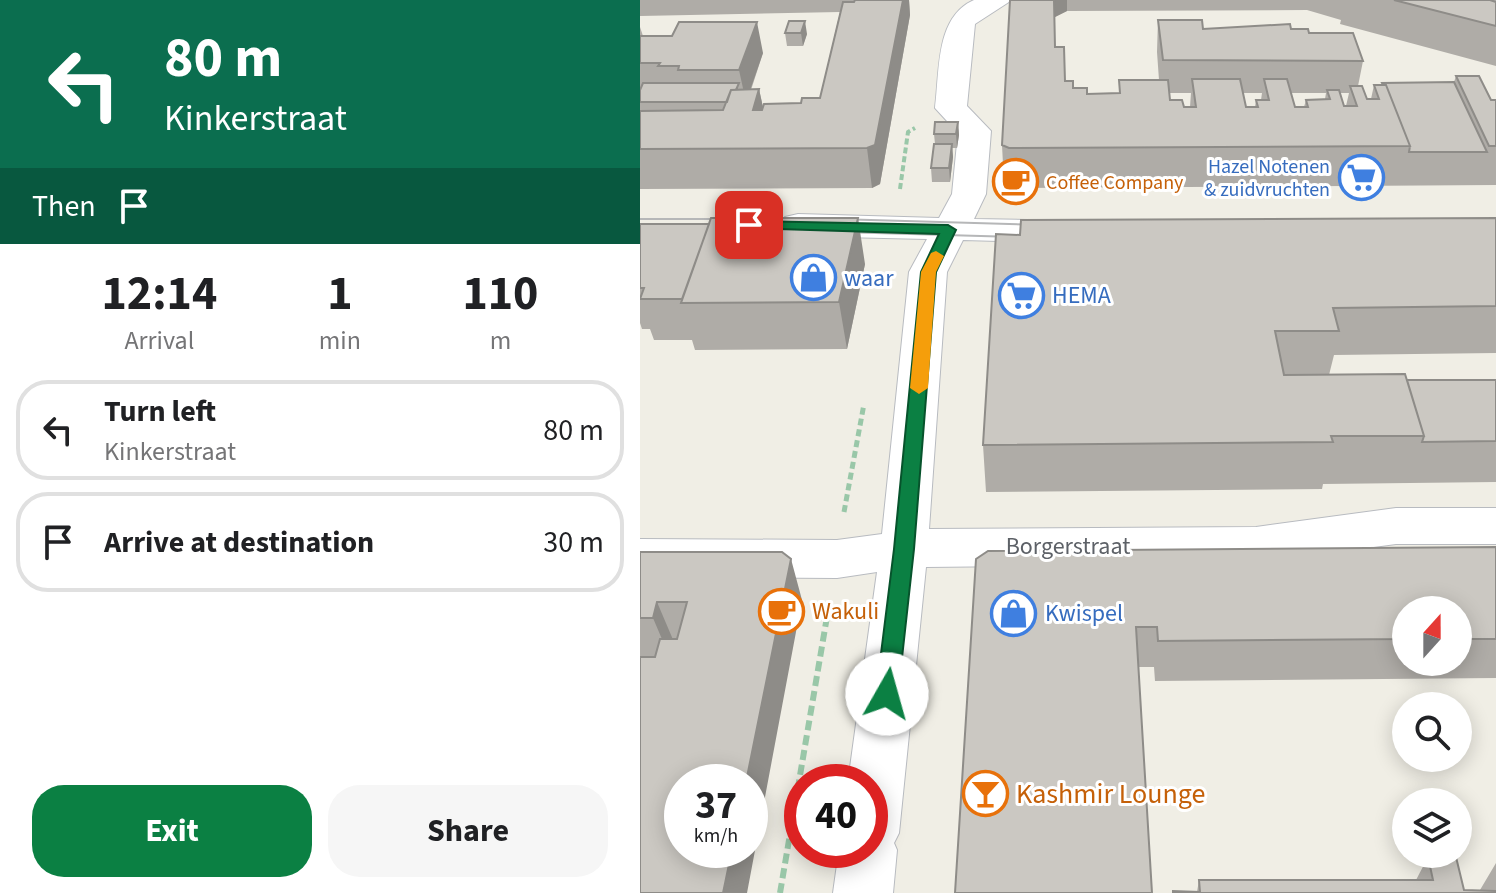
<!DOCTYPE html>
<html lang="en">
<head>
<meta charset="utf-8">
<style>
	body { margin:0; font-family:"Source Sans 3",sans-serif; background:#f6f6f6; color:#202124; height:100vh; display:flex; flex-direction:column; font-size:30px; white-space:nowrap }
	* { box-sizing:border-box; margin:0 }
	p { font-size:26px; color:#757577 }
	.icon { flex:none; width:44px; height:44px; fill:none; stroke:currentColor; stroke-width:2; stroke-linecap:round; stroke-linejoin:round }
	.map { position:relative; flex:1; overflow:hidden }
	.side { display:flex; flex-direction:column; background:#fff; width:640px }
	.side>* { flex:none }
	.hud { background:#0b6e4f; color:#fff; overflow:hidden }
	.needle { width:52px; rotate:21deg }
	.fabs { position:absolute; left:752px; top:596px; display:grid; gap:16px }
	.fabs a { display:grid; place-items:center; width:80px; height:80px; border-radius:50%; background:#fff; box-shadow:0 4px 20px #0003; font-size:40px }
	.speed { position:absolute; left:24px; top:764px; display:flex; gap:16px; font-size:40px; font-weight:700; text-align:center }
	.speed>* { display:grid; place-content:center; width:104px; height:104px; border-radius:50%; background:#fff; box-shadow:0 4px 20px #0003; line-height:1 }
	.speed small { font-size:20px; font-weight:400 }
	.speed .limit { border:12px solid #d22; background:#fff; color:#111 }
	.pin { position:absolute; display:grid; place-items:center; width:68px; height:68px; color:#fff; margin:-34px; border-radius:16px; box-shadow:0 4px 12px #0006 }
	.me { position:absolute; width:88px; margin:-44px; rotate:7deg; stroke-linejoin:round; filter:drop-shadow(0 0 6px #0008) }
	.turn { display:flex; align-items:center; gap:28px; height:168px; padding:0 32px; font-size:36px }
	.turn .icon { width:104px; height:104px; stroke-width:2.5 }
	.turn b { display:block; font-size:56px; line-height:68px }
	.then { display:flex; align-items:center; height:76px; padding:0 32px; background:#0003; gap:16px; font-size:30px }
	.eta { display:flex; justify-content:space-evenly; align-items:center; height:136px; text-align:center }
	.eta b { font-size:48px; font-weight:700; line-height:56px }
	.cta { display:flex; gap:16px; margin-top:auto; padding:16px 32px }
	.cta a { flex:1; height:92px; border-radius:32px; background:#0b8043; color:#fff; font-size:32px; font-weight:700; line-height:92px; text-align:center }
	.cta a+a { background:#f6f6f6; color:#202124 }
	ul { padding:0; list-style:none }
	li { display:flex; align-items:center; gap:24px; height:100px; margin:0 16px 12px; padding:0 16px; border:4px solid #e0e0e0; border-radius:32px }
	li div { flex:1 }
	li b { display:block; font-size:30px }
	li em { font-style:normal }
	main { display:flex; flex:1; min-height:0 }
	.map>svg:first-child { display:block }
</style>
</head>
<body>
<main>
<section class="side">
<div class="hud">
<div class="turn"><svg class="icon" aria-label="left" viewBox="0 0 24 24"><path d="M17 20v-9H6M10 6l-5 5 5 5"/></svg><div><b>80 m</b>Kinkerstraat</div></div>
<div class="then">Then<svg class="icon" aria-label="arrive" viewBox="0 0 24 24"><path d="M6 21V4h12l-3 4 3 4H6"/></svg></div>
</div>
<div class="eta">
<div><b>12:14</b><p>Arrival</p></div>
<div><b>1</b><p>min</p></div>
<div><b>110</b><p>m</p></div>
</div>
<ul>
<li><svg class="icon" aria-label="left" viewBox="0 0 24 24"><path d="M17 20v-9H6M10 6l-5 5 5 5"/></svg><div><b>Turn left</b><p>Kinkerstraat</p></div><em>80 m</em></li>
<li><svg class="icon" aria-label="arrive" viewBox="0 0 24 24"><path d="M6 21V4h12l-3 4 3 4H6"/></svg><div><b>Arrive at destination</b></div><em>30 m</em></li>
</ul>
<div class="cta"><a>Exit</a><a>Share</a></div>
</section>
<div class="map">
<svg width="856" height="893" viewBox="0 0 856 893">
	<rect width="100%" height="100%" fill="#f0eee5"/>
	<g fill="none" stroke-linecap="round" stroke-linejoin="round">
		<defs>
			<path id="minor" d="M334 0H372L335 24 327 106 351 131 346 194 334 219 441 221 454 224 459 232 454 240 441 243 323 240 307 272 289 529 616 527 756 508H856V544H756L616 563 286 567 259 833 254 843 257 850 253 893H193L199 850H230V782H208L237 572 197 578 0 577V539L197 540 242 534 269 272 287 239 158 236 145 233 140 225 145 217 158 214 299 218 312 194 318 133 295 108C300 71 295 17 334 0Z"/>
		</defs>
		<!-- minor casing -->
		<use href="#minor" stroke="#b8bbc0" stroke-width="2"/>
		<!-- path-far2 -->
		<path stroke="#99c7a8" stroke-width="4" stroke-dasharray="6 3" stroke-linecap="butt" d="M260 189 268 132 275 128"/>
		<!-- path-far1 -->
		<path stroke="#99c7a8" stroke-width="5" stroke-dasharray="7 4" stroke-linecap="butt" d="M204 512 224 404"/>
		<!-- path -->
		<path stroke="#99c7a8" stroke-width="6" stroke-dasharray="10 5" stroke-linecap="butt" d="M140 893 189 605"/>
		<!-- minor -->
		<use href="#minor" fill="#fff" fill-rule="evenodd"/>
		<!-- tram -->
		<path stroke="#b6b7b8" stroke-width="2" d="M0 219H92
			M196 219 404 225
			M200 232 376 237"/>
	</g>
	<!-- wall -->
	<path fill="#afaca7" fill-rule="evenodd" d="M0 0H269L270 15 240 184 232 188 0 189V27L3 36 123 53 111 90 119 89 123 107 161 103 180 98 200 12 0 16Z
		M370 0H856V66L700 24 701 20 667 10 427 11 415 17V47L425 81 433 88 447 94 479 93V80H519L517 52 518 20 563 29H651L669 33 723 61 718 86 727 99H731L734 85H742V83L814 82 816 76 851 100H856V185L371 188 364 184 362 145ZM529 93H551L550 107H544L530 100ZM603 93H622L621 100H616L615 107H606ZM651 93H686L685 99 666 100 664 107H655ZM700 93H709L706 106H704Z
		M145 33 167 34 163 46H147Z
		M318 122 319 135 317 148H312L313 157 310 182H292L291 168 295 144 294 134Z
		M856 218V353L694 355 689 375 767 380H856V482L683 484 682 489 346 492 343 445 380 235Z
		M0 224 225 264 207 349 55 350 52 340H14L10 329H2L0 323Z
		M856 547V678L515 681 514 667H498L336 559ZM766 610H818V662H766Z
		M0 552 162 600 0 893Z
		M788 857 824 890H840L856 863V893L557 892 559 880H776Z"/>
	<!-- shaded-wall -->
	<path fill="#8e8c88" d="M263 0H269L270 15 240 184 232 188 227 148Z
		M414 0H427V11L415 17Z
		M165 21 167 34 163 46 161 33Z
		M117 22 123 53 106 102 99 70Z
		M119 89 126 122 113 110Z
		M318 122 319 135 317 148 316 134Z
		M312 144 313 157 310 182 309 168Z
		M218 218 225 264 207 349 199 302Z
		M151 559 162 600 107 893H83L92 850H110V782H106Z
		M17 602 34 642 30 658 13 618Z"/>
	<!-- building -->
	<path fill="#cbc8c2" stroke="#8e8c88" stroke-width="2" d="M215 0H263L235 145 227 148 0 149V111L83 110 91 90 119 89 113 110H122L124 104 161 103 162 98H180L203 2H214Z
		M370 0H414L415 47H424L425 81H433V88H447V94L480 93 479 80H528L530 100H542L544 107H556L552 79H600L606 107H618L616 100H629L624 79H647L655 107H668L666 100 690 99 687 90H699L704 106H717L710 86H722L727 99H739L734 85H746L770 146 369 148 362 145Z
		M754 0H850L856 2V26Z
		M518 20H562L563 29 650 24 651 29H668L669 33H713L723 61 523 60Z
		M149 21H165L161 33H145Z
		M39 22H117L99 70H38L39 66H18L20 63H0V36H32Z
		M816 76H839L851 100H856V146H849Z
		M814 82 847 152H769L770 146 746 85H743L742 83Z
		M3 83H99L96 90H91L87 102H0V90Z
		M295 122H318L316 134H294Z
		M294 144H312L309 168H291Z
		M71 218H218L199 302 41 303Z
		M856 218V306L693 308 699 331H635L644 375 765 374 784 436H691L693 442 343 445 356 234 380 235 381 220Z
		M0 224H69L42 299H0L4 288H0Z
		M767 380H856V441L782 442 784 436Z
		M856 547V639H818V610H766V639L518 641 517 627H496L512 893H315L336 559 348 551Z
		M0 552H142L151 559 106 782H42V850H92L83 893H0V657H15L20 639H37L47 602H17L13 618H0Z
		M788 857H816L824 890 856 891V893H533V891L560 892 559 880H793Z"/>
	<!-- route -->
	<path fill="#0b8043" stroke="#07532c" stroke-width="2" d="M109 221 308 225 316 230 296 272 274 549 258 694 255 701H239L236 694 254 549 281 272 299 234 104 228 101 225Z"/>
	<!-- slow -->
	<path fill="#f59e0b" d="M296 251 304 256 296 272 288 388 279 394 270 388 281 272 291 253Z"/>
	<!-- icons -->
	<defs>
		<symbol id="supermarket-ring" viewBox="-11 -11 22 22"><circle r="9.5" fill="#fff" stroke="#3f7fe0" stroke-width="1.5"/><path d="M-6-5.5h2.5l.6 2H6L4.5 2H-2.5L-4.4-4H-6ZM-1.5 3.2a1.3 1.3 0 1 0 .1 0ZM3 3.2a1.3 1.3 0 1 0 .1 0Z" fill="#3f7fe0"/></symbol>
		<symbol id="cafe-ring" viewBox="-11 -11 22 22"><circle r="9.5" fill="#fff" stroke="#e8710a" stroke-width="1.5"/><path d="M-5.5-4.5H6V0H3Q3 3.5 0 3.5H-2.5Q-5.5 3.5-5.5 0ZM3-3.2v2h1.7v-2ZM-6 4.5H4V6H-6Z" fill="#e8710a"/></symbol>
		<symbol id="shop-ring" viewBox="-11 -11 22 22"><circle r="9.5" fill="#fff" stroke="#3f7fe0" stroke-width="1.5"/><path d="M-5-2.5h2.3a2.7 3.5 0 0 1 5.4 0H5L5.5 6h-11ZM-1.5-2.5h3a1.5 2.3 0 0 0-3 0Z" fill="#3f7fe0"/></symbol>
		<symbol id="bar-ring" viewBox="-11 -11 22 22"><circle r="9.5" fill="#fff" stroke="#e8710a" stroke-width="1.5"/><path d="M-6-5H6L.8 .8V4.5H3.5V6h-7V4.5H-.8V.8Z" fill="#e8710a"/></symbol>
	</defs>
	<g fill-rule="evenodd">
		<use href="#supermarket-ring" x="696" y="152" width="51" height="51"/>
		<use href="#cafe-ring" x="350" y="156" width="51" height="51"/>
		<use href="#shop-ring" x="148" y="252" width="51" height="51"/>
		<use href="#supermarket-ring" x="356" y="270" width="51" height="51"/>
		<use href="#cafe-ring" x="116" y="586" width="51" height="51"/>
		<use href="#shop-ring" x="348" y="588" width="51" height="51"/>
		<use href="#bar-ring" x="320" y="768" width="51" height="51"/>
	</g>
	<g text-anchor="middle" stroke-width="6" stroke-linejoin="round" paint-order="stroke">
		<!-- far-shop labels -->
		<g font-size="20" fill="#366cbe" stroke="#fff" text-anchor="end">
			<text x="690" y="173">Hazel Notenen<tspan x="690" dy="23">&amp; zuidvruchten</tspan></text>
		</g>
		<!-- far-food labels -->
		<g font-size="20" fill="#c56008" stroke="#fff" text-anchor="start">
			<text x="406" y="189">Coffee Company</text>
		</g>
		<!-- shop labels -->
		<g font-size="24" fill="#366cbe" stroke="#fff" text-anchor="start">
			<text x="204" y="286">waar</text>
			<text x="412" y="303">HEMA</text>
			<text x="405" y="621">Kwispel</text>
		</g>
		<!-- street labels -->
		<g font-size="24" fill="#5d6167" stroke="#fff">
			<text x="428" y="554">Borgerstraat</text>
		</g>
		<!-- food labels -->
		<g font-size="24" fill="#c56008" stroke="#fff" text-anchor="start">
			<text x="172" y="619">Wakuli</text>
		</g>
		<!-- near-food labels -->
		<g font-size="28" fill="#c56008" stroke="#fff" text-anchor="start">
			<text x="376" y="803">Kashmir Lounge</text>
		</g>
	</g>
</svg>
<div class="fabs">
<a><svg class="needle" viewBox="-14 -14 28 28"><path d="M0-13l5 13h-10z" fill="#e53935"/><path d="M0 13l5-13h-10z" fill="#757577"/></svg></a>
<a><svg class="icon" aria-label="search" viewBox="0 0 24 24"><circle cx="10" cy="10" r="6"/><path d="M15 15l6 6"/></svg></a>
<a><svg class="icon" aria-label="layers" viewBox="0 0 24 24"><path d="M12 4l9 5-9 5-9-5zM3 14l9 5 9-5"/></svg></a>
</div>
<div class="speed"><div>37<small>km/h</small></div><div class="limit">40</div></div>
<div class="pin" style="left:109px;top:225px;background:#d93025"><svg class="icon" aria-label="arrive" viewBox="0 0 24 24"><path d="M6 21V4h12l-3 4 3 4H6"/></svg></div>
<svg class="me" style="left:247px;top:694px" viewBox="-20 -20 40 40"><circle r="19" fill="#fff"/><path d="M0-13L10 11 0 6-10 11z" fill="#0b8043"/></svg>
</div>
</main>
</body>
</html>
